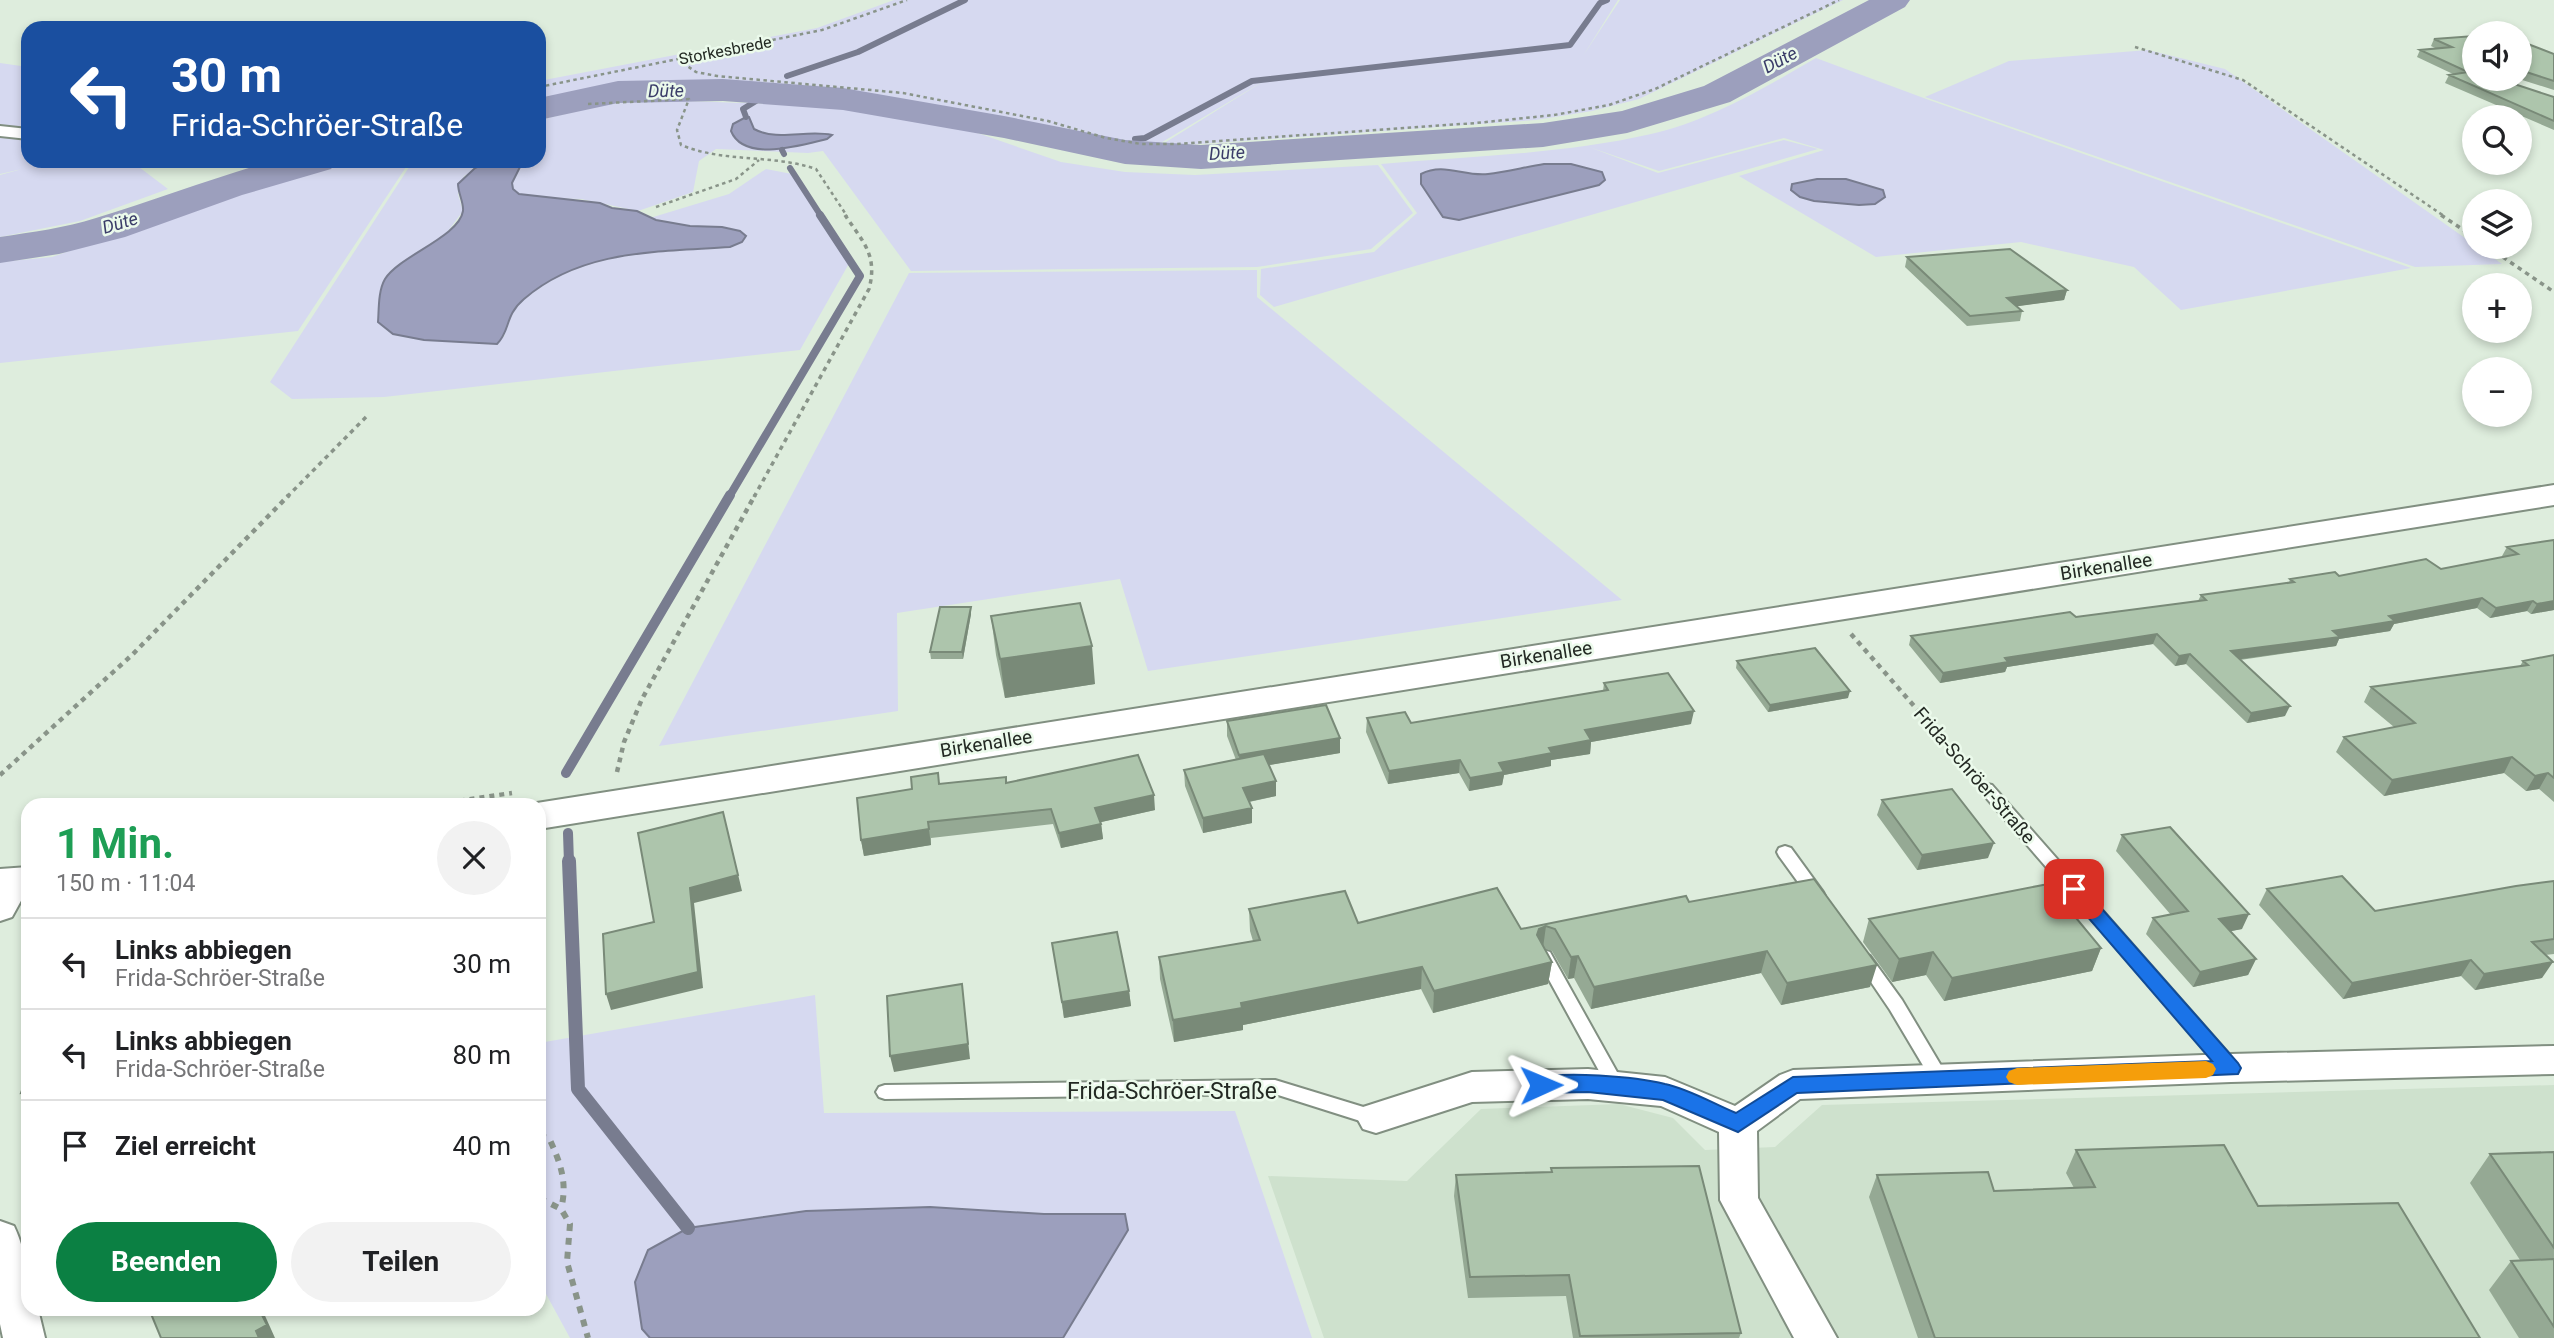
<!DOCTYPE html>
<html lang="de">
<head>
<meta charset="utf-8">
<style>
	body { margin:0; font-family:Roboto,sans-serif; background:#f2f2f2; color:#202124; height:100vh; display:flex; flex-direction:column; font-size:26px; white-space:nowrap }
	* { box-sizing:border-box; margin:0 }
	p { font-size:23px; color:#757577 }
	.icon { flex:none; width:38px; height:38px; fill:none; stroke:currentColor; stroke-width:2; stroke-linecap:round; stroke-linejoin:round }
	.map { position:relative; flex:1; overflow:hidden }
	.side { position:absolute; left:21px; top:798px; width:525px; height:518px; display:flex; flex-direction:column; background:#fff; border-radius:21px; box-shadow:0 4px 10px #0003 }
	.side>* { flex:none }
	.guide { position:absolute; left:21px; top:21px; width:525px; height:147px; border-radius:21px; box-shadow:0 4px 10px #0003; background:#1a4fa0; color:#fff; overflow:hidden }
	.buttons { position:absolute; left:2462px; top:21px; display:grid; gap:14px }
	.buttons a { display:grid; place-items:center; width:70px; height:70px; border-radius:50%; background:#fff; box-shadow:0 4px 10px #0003; font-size:35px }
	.pin { position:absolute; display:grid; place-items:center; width:60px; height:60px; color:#fff; margin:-30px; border-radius:14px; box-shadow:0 4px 10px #0006 }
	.me { position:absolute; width:77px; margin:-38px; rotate:89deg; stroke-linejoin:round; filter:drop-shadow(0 0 5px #0008) }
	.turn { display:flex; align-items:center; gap:24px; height:147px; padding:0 35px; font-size:32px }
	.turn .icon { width:91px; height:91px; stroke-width:2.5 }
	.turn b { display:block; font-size:49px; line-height:60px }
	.round { display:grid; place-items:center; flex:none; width:74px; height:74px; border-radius:37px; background:#f2f2f2 }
	.headline { display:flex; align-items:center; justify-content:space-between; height:119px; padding:0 35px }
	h1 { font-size:42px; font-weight:700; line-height:52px; color:#1e9e55 }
	.button { display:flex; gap:14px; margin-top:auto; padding:14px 35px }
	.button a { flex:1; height:80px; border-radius:42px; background:#0b8043; color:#fff; font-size:28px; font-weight:700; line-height:80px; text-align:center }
	.button a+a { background:#f2f2f2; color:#202124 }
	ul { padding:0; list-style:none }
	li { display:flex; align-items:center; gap:21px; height:91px; padding:0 35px; border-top:2px solid #e0e0e0 }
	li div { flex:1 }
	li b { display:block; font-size:26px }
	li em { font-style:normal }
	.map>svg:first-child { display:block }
</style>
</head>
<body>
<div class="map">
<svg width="2554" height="1338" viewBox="0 0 2554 1338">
	<rect width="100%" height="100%" fill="#deeddd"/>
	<!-- built -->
	<path fill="#cee1cd" d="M2554 1085V1338H1324L1268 1176 1407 1181 1481 1109 1619 1104 1673 1118 1705 1150 1775 1147 1822 1105Z"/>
	<!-- green -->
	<path fill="#d6d9f0" d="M894 0H1618L1583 56 1620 0H1843L1639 99 1592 111 1536 120 1158 147 1272 76 1154 147C992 120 830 82 665 82 623 82 580 92 539 101V81L817 28Z
		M2148 50 2225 69 2502 264 2415 267 1925 97 2009 61Z
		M1816 58 1929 100 2411 268 2181 310 2134 267 2021 242 1876 257 1739 176 1824 150 1784 138 1659 171 1589 147 1658 173 1784 140 1818 149 1274 307 1260 295 1261 269 1374 252 1417 213 1381 164C1471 156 1564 154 1651 134 1709 121 1766 87 1816 58Z
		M0 63 28 67V161H131L168 189 80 221 0 237V175L22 169 0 174Z
		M658 100 829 106 963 128 1061 162 1125 172 1195 175 1378 165 1413 213 1371 249 1257 267 911 271 823 151 808 153 716 149 699 161 693 192 638 211 581 199 534 198 519 194 513 189 512 183 521 161H539V120L608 104Z
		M359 161H410L298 331 0 363V262L52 257 269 182Z
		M413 161H492L464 176 458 194 463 211 445 235 400 264 378 322C414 349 462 339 504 337 506 330 506 322 509 316 513 307 524 299 532 293 590 249 660 252 730 247L742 242 746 236 740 231 690 226 650 218 729 194 766 169 792 174 851 260 800 350 384 397 292 399 270 382Z
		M1257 270V297L1622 600 1148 671 1120 579 897 613 898 711 659 746 909 273Z
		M815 995 824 1113 1235 1111 1312 1338H570L539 1281V1043Z"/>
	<!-- water -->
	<path fill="#9c9fbd" stroke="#787c8f" stroke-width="2" d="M746 117H749L754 129C778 142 807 129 832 135L827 139C802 145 744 163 731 131L733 124Z
		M490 161 522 163 512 183 513 189 519 194 600 203 612 208 637 211 656 220 690 226 722 227 740 231 746 236 742 242 730 247C658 252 582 249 524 299 504 316 511 330 497 344L424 340 393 334 378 322C379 309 378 291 385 279 399 256 459 237 463 211 464 203 458 193 458 184L475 168Z
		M1544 164H1571L1602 172 1605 180 1599 185 1459 220 1443 217 1421 184V174C1444 162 1464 177 1488 174 1506 172 1525 167 1544 164Z
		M1817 179H1846L1883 190 1885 197 1875 204 1859 205 1814 201 1800 197 1791 190 1792 184Z
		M930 1207 1044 1214H1125L1128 1230 1063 1338H650L642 1329 635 1282 648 1250 688 1228 806 1211Z"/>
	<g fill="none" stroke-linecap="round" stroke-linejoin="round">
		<!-- stream-far3 -->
		<path stroke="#787c8f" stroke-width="6" d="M787 76 858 52 965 0
			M741 91 761 85
			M746 117 743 109 769 93
			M1135 139 1145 138 1252 81 1570 45 1600 3 1607 0
			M1090 144 1101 143
			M782 150 784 154
			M790 168 821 216"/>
		<!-- stream-far2 -->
		<path stroke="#787c8f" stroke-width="8" d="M729 497 860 276 820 215"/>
		<!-- stream-far1 -->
		<path stroke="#787c8f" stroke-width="10" d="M566 773 730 495
			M568 833 569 863"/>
		<!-- stream -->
		<path stroke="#787c8f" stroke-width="14" d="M569 861 578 1089 688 1228"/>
		<!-- river -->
		<path fill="#9c9fbd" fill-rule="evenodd" d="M1869 0H1910L1905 7 1730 102 1627 133 1543 147 1201 169 1125 164 1004 138 843 110 723 101 618 103 539 120V98L618 81 723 79 843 88 1004 116 1125 140 1201 145 1543 123 1622 111 1704 86Z
			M272 161H337L331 169 242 195 125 237 59 254 0 263V237C32 232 65 228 96 218 155 200 213 178 272 161Z"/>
		<defs>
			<path id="lane" d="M1987 784 1992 785 2236 1062 2239 1067 2236 1072 2230 1074 2224 1072 1982 793 1979 789 1982 785Z
				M1785 846 1791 848 1823 892 1825 896 1823 900H1811L1779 856 1777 852 1779 848Z
				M1544 950 1550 952 1622 1081 1625 1086 1622 1091 1616 1093 1610 1091 1536 956 1538 952Z
				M1864 954 1870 956 1902 1000 1946 1074 1949 1079 1946 1084 1940 1086 1934 1084 1890 1010 1856 960 1858 956Z
				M1275 1080 1383 1113 1385 1118 1383 1123 1376 1126 1275 1094 885 1099 879 1097 876 1092 879 1087 885 1085Z"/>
			<path id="street" d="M0 126 28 129V139L0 136Z
				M14 872 25 876 28 888 12 917 0 921V880L3 876Z
				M2554 1046V1074L2231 1082 1800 1099 1757 1131 1758 1198 1837 1338H1794L1720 1200 1719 1132 1661 1106 1588 1099 1472 1102 1376 1133 1363 1129 1357 1118 1363 1107 1472 1072 1588 1069 1665 1077 1735 1106 1780 1075 1793 1070 2231 1054Z
				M0 1221 14 1226C27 1253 28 1280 28 1309H38L45 1338H3L0 1324Z"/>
			<path id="secondary" d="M2554 485V505L539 829V805H524Z
				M28 867V899L0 901V869Z"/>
		</defs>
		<!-- lane casing -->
		<use href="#lane" stroke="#818f81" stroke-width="4"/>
		<!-- street casing -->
		<use href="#street" stroke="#818f81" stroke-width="4"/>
		<!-- secondary casing -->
		<use href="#secondary" stroke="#818f81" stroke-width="4"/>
		<!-- path-far3 -->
		<path stroke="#899489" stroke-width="2.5" stroke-dasharray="3.5 3.5" stroke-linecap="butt" d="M2135 47 2243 80 2444 216
			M677 59 696 72 717 76 903 93 1048 121 1106 138 1141 144H1176L1476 123 1554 115 1609 105 1655 89 1839 0
			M539 87 822 30 907 0
			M588 104 689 99 677 130 681 145C725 163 772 154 816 169L847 216
			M656 207 736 179 759 160"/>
		<!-- path-far2 -->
		<path stroke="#899489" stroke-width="3.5" stroke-dasharray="4.5 4.5" stroke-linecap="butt" d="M2441 215 2474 237
			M2488 247 2554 292
			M287 497 366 417
			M754 497 869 289C878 255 863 242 845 215"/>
		<!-- path-far1 -->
		<path stroke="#899489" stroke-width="4.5" stroke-dasharray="5 5" stroke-linecap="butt" d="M1851 634 1972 772
			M617 772 624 742 642 699 755 495
			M0 775 133 654 289 495
			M430 805 512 793"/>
		<!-- path -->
		<path stroke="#899489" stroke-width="6" stroke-dasharray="7 7" stroke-linecap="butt" d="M539 1136 549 1138C560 1162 568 1182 561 1209
			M539 1198 561 1209 570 1224 567 1262 588 1338"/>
		<!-- lane -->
		<use href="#lane" fill="#fff" fill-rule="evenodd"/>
		<!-- street -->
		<use href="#street" fill="#fff" fill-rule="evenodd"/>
		<!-- secondary -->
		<use href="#secondary" fill="#fff" fill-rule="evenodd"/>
	</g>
	<!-- wall -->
	<path fill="#95a994" d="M2474 36 2505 81 2554 97V130L2445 83 2449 75 2453 74 2417 57 2420 50 2435 48 2431 46 2434 39Z
		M2520 41 2554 54V90L2519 79H2520Z
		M1907 257 2067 290 2064 300 2017 306 2022 311 2020 321 1967 326 1905 267Z
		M2554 540V610L2531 614 2527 611 2490 618 2477 608 2394 624 2390 631 2339 639 2336 646 2240 660 2285 716 2247 723 2186 664 2175 666 2153 644 2007 667 2005 672 1940 683 1909 645 1911 636 2076 617 2198 601 2201 595 2289 583 2290 579 2441 569 2503 557 2502 556 2507 547Z
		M971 607V614L963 659H931L930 652Z
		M991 616 1095 684 1005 698 996 655Z
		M2554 655V802L2539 789 2526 791 2504 773 2384 796 2336 752 2344 737 2394 727 2364 702 2371 687 2520 666 2523 661Z
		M1737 661 1848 698 1768 712 1736 668Z
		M1604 683 1691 724 1591 742 1590 754 1551 760V766L1504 775 1502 785 1469 791 1459 773 1388 784 1366 732 1367 718 1411 723 1603 691Z
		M1227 721 1340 753 1269 765 1276 796 1249 802 1252 808V823L1203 833 1185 786 1184 770 1236 760 1227 736Z
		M1006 783 1155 810 1101 822 1103 839 1061 848 1053 824 931 838V845L864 856 861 840 912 789 940 784Z
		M1882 800 1988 858 1917 870 1877 815Z
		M2122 835 2242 929 2230 931 2256 959 2248 975 2193 987 2146 934 2153 918 2171 915 2116 851Z
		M2554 881V954L2545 955 2542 978 2475 990 2461 976 2343 999 2259 905 2267 889 2375 911Z
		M1689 902 1870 987 1781 1005 1761 973 1591 1009 1574 978 1568 979 1552 951 1543 948 1552 962 1548 984 1433 1013 1421 989 1243 1025V1030L1174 1042 1160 979 1159 957 1253 941 1250 931 1249 909 1358 923 1521 929Z
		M1869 919 2101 948 2092 971 1944 1001 1926 975 1892 982 1863 942Z
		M1052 943 1129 991 1131 1006 1064 1018Z
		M2076 1150 2258 1206 2480 1338H1918L1869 1197 1877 1175 1994 1191 2074 1188 2066 1173Z
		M2554 1152V1338H2519L2489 1290 2511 1261 2520 1260 2470 1183 2490 1154Z
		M1551 1168 1741 1333 1739 1338H1573L1566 1296 1468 1298 1454 1196 1456 1175 1551 1172Z"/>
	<!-- shaded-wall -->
	<path fill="#798a78" d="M2067 290 2064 300 2005 308 2007 298Z
		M2482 598 2477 608 2394 624 2390 631 2339 639 2336 646 2227 661 2231 651 2389 616Z
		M2533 601 2527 611 2490 618 2496 608Z
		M2554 601V610L2531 614 2537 604Z
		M971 607V614L963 659 962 652Z
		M2157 634 2153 644 2007 667 2005 672 1940 683 1943 673 2005 658Z
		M1092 646 1095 684 1005 698 1000 659Z
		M2190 654 2186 664 2175 666 2179 656Z
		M1850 691 1848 698 1768 712 1770 705Z
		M2290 706 2285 716 2247 723 2251 713Z
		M1694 711 1691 724 1591 742 1590 754 1551 760V766L1504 775 1502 785 1469 791 1470 778 1499 763 1585 730Z
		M1340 738V753L1240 770 1239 755Z
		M2512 757 2504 773 2384 796 2392 780Z
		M1460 760 1459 773 1388 784 1389 771Z
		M2548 773 2539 789 2526 791 2535 776Z
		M1276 781V796L1243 803V788Z
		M1154 795 1155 810 1097 823 1095 808Z
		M1252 808V823L1203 833V818Z
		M928 822 931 845 864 856 861 840Z
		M1101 824 1103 839 1061 848 1059 833Z
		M727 828 742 891 694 903 703 988 611 1010 606 994 690 888Z
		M1994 843 1988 858 1917 870 1922 855Z
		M2249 914 2242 929 2212 935 2219 919Z
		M1546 926 1543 948 1537 935 1539 929Z
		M2101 948 2092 971 1944 1001 1952 978Z
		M1767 951 1761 973 1591 1009 1594 987Z
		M1933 952 1926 975 1892 982 1899 959Z
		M1578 956 1574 978 1568 979 1571 957Z
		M2256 959 2248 975 2193 987 2200 972Z
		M2471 960 2461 976 2343 999 2352 983Z
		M1552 962 1548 984 1433 1013 1434 991Z
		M2553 962 2542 978 2475 990 2484 974Z
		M1877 965 1870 987 1781 1005 1787 983Z
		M1422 967 1421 989 1243 1025V1030L1174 1042 1173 1020 1241 1003Z
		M962 984 970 1059 894 1072 890 1056Z
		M1129 991 1131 1006 1064 1018 1062 1002Z
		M28 1092V1103L21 1093Z
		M259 1309H262L275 1338H259L256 1331Z"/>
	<!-- building -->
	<path fill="#adc5ac" stroke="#798a78" stroke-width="2" d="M2474 36V79H2504L2505 81 2554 97V121L2449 75 2468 72 2420 50 2452 47 2434 39Z
		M2520 41 2554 54V81L2520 70Z
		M2010 249 2067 290 2007 298 2022 311 1970 316 1907 257Z
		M2554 540V601L2537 604 2533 601 2496 608 2482 598 2389 616 2395 621 2333 631 2340 637 2231 651 2290 706 2251 713 2190 654 2179 656 2157 634 2005 658 2008 662 1943 673 1911 636 2070 612 2076 617 2206 600 2201 595 2294 582 2290 579 2335 572 2339 576 2426 559 2441 569 2518 554 2507 547Z
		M1080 603 1092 646 1000 659 991 616Z
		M940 607H971L962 652H930Z
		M1815 648 1850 691 1770 705 1737 661Z
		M2554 655V778L2548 773 2535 776 2512 757 2392 780 2344 737 2415 723 2371 687 2528 665 2523 661Z
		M1668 673 1694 711 1585 730 1591 740 1549 748 1552 753 1499 763 1504 772 1470 778 1460 760 1389 771 1367 718 1405 712 1411 723 1608 690 1604 683Z
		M1326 705 1340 738 1239 755 1227 721Z
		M1264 754 1276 781 1243 788 1252 808 1203 818 1184 770Z
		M1138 755 1154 795 1095 808 1101 824 1059 833 1051 809 928 822 929 829 861 840 857 798 912 789 911 777 938 773 939 784 1006 777V783Z
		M1952 789 1994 843 1922 855 1882 800Z
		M723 812 738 875 690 888 698 972 606 994 603 934 654 922 638 833Z
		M2170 827 2249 914 2219 919 2256 959 2200 972 2153 918 2188 911 2122 835Z
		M2342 876 2375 911 2516 886 2554 881V939L2532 942 2553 962 2484 974 2471 960 2352 983 2267 889Z
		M1814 879 1877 965 1787 983 1767 951 1594 987 1578 956 1571 957 1555 929 1546 926 1539 929 1537 935 1552 962 1434 991 1422 967 1241 1003 1242 1008 1173 1020 1159 957 1260 940 1249 909 1345 891 1358 923 1497 888 1521 929 1686 896 1689 902Z
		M2048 884 2101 948 1952 978 1933 952 1899 959 1869 919Z
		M1117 932 1129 991 1062 1002 1052 943Z
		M962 984 968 1044 890 1056 887 996Z
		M28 1074V1092L21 1093Z
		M2224 1145 2258 1206 2398 1203 2480 1338H1935L1877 1175 1988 1172 1994 1191 2095 1187 2076 1150Z
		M2554 1152V1248L2490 1154Z
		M1699 1166 1741 1333 1580 1336 1569 1275 1470 1277 1456 1175 1552 1172 1551 1168Z
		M2554 1259V1327L2511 1261Z
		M149 1309H259L267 1325 256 1331 259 1338H161Z"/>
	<!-- route -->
	<path fill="#1a73e8" stroke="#114b97" stroke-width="2" d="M2074 882 2080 884 2238 1063 2241 1068 2238 1074 1797 1093 1738 1132 1663 1100 1588 1092 1541 1093 1534 1091 1531 1085 1534 1079C1561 1070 1637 1077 1665 1084 1689 1089 1714 1104 1736 1113L1793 1077 2212 1061 2067 893 2065 889 2067 884Z"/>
	<!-- slow -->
	<path fill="#f59e0b" d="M2206 1061 2213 1064 2216 1069 2213 1075 2206 1078 2017 1085 2009 1082 2006 1077 2009 1071 2017 1068Z"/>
	<g text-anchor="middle" stroke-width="5" stroke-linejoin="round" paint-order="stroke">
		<!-- far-street labels -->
		<g font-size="16" fill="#232923" stroke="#ebfaeb">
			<text transform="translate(725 50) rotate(-11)" y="6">Storkesbrede</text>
		</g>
		<!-- far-water labels -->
		<g font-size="18" font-style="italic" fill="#3a3c68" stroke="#ebfaeb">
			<text transform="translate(1780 60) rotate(-28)" y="6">Düte</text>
			<text transform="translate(666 91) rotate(-1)" y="6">Düte</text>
			<text transform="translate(1227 153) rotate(-3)" y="6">Düte</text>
			<text transform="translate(120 223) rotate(-17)" y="6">Düte</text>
		</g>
		<!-- street labels -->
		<g font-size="19" fill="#232923" stroke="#ebfaeb">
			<text transform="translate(2106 566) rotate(-9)" y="7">Birkenallee</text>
			<text transform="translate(1546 654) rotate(-9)" y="7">Birkenallee</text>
			<text transform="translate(986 743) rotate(-9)" y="7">Birkenallee</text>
			<text transform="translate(1975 775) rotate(49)" y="7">Frida-Schröer-Straße</text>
		</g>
		<!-- near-street labels -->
		<g font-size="23" fill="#232923" stroke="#ebfaeb">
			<text x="1172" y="1099">Frida-Schröer-Straße</text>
		</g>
	</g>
</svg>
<div class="buttons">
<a><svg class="icon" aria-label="sound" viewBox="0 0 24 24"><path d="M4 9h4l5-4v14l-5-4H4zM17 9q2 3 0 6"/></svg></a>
<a><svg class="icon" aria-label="search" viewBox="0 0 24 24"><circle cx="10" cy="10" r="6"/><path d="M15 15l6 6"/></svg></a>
<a><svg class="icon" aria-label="layers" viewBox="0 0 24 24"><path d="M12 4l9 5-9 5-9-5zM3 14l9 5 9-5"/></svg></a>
<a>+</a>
<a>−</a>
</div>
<div class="pin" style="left:2074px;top:889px;background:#d93025"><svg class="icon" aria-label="arrive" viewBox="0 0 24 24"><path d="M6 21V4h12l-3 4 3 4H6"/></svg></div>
<svg class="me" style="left:1541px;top:1085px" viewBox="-20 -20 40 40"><path d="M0-17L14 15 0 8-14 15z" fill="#1a73e8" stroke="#fff" stroke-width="4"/></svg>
<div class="guide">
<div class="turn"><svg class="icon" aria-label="left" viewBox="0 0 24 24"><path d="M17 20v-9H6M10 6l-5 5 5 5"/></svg><div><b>30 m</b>Frida-Schröer-Straße</div></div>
</div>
<section class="side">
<div class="headline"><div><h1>1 Min.</h1><p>150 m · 11:04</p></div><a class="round"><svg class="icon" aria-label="close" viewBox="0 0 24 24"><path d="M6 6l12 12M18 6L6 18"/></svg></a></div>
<ul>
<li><svg class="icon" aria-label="left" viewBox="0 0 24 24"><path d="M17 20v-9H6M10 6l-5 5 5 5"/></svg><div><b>Links abbiegen</b><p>Frida-Schröer-Straße</p></div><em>30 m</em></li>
<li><svg class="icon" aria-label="left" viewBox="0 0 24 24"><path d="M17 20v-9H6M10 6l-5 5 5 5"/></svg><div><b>Links abbiegen</b><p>Frida-Schröer-Straße</p></div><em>80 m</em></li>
<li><svg class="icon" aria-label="arrive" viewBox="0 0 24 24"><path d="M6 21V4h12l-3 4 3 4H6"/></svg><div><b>Ziel erreicht</b></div><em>40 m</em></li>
</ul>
<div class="button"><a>Beenden</a><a>Teilen</a></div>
</section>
</div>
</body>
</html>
